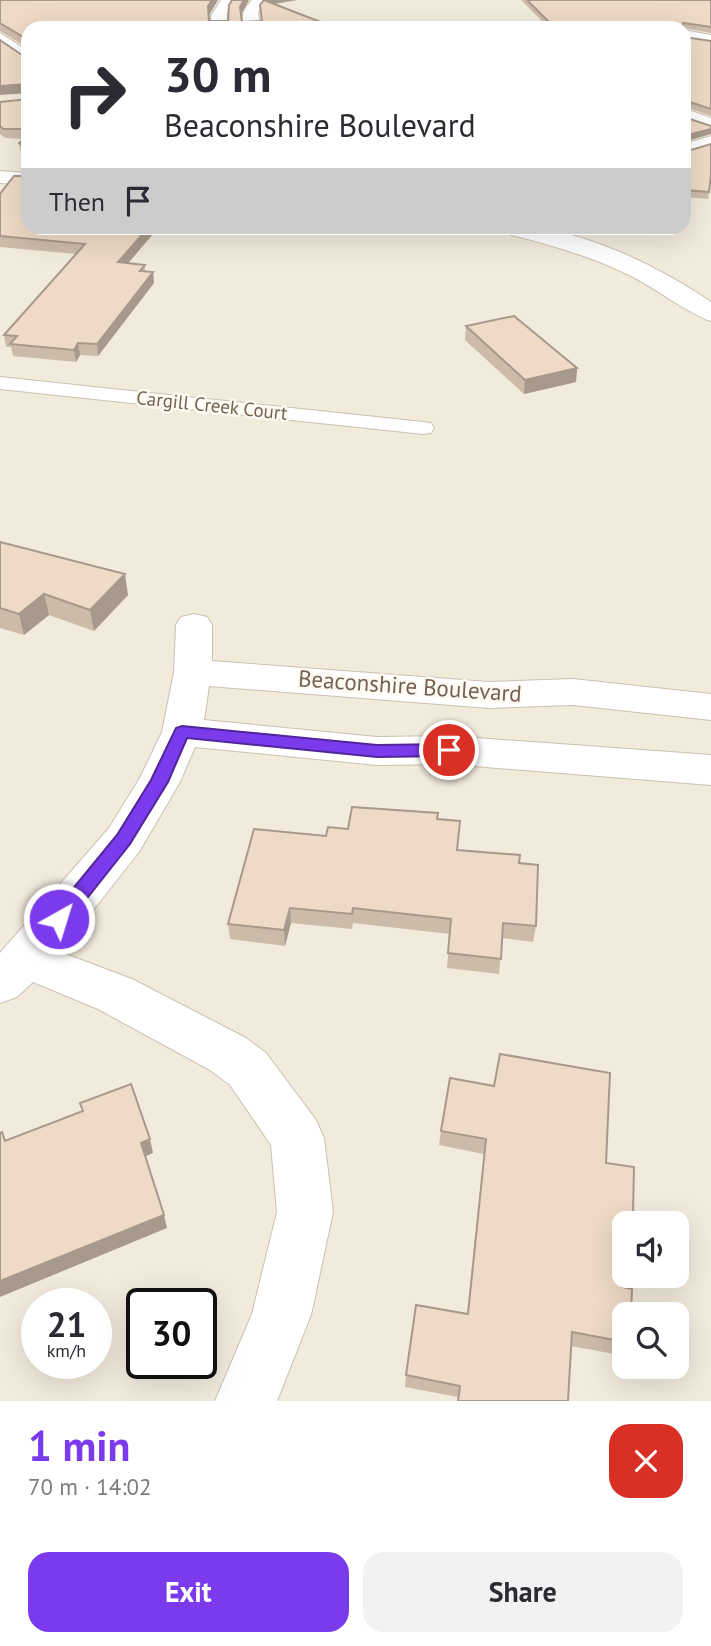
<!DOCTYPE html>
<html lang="en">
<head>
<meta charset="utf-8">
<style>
	body { margin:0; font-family:"PT Sans",sans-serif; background:#f2f2f3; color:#2b2b33; height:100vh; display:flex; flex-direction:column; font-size:26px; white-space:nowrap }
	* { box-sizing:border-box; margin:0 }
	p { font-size:23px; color:#7c7c81 }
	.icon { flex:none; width:38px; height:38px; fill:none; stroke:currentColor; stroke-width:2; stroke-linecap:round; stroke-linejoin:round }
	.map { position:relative; height:1401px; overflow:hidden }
	.panel { display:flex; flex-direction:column; background:#fff; flex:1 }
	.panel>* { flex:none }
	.top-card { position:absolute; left:21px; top:21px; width:670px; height:214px; border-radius:21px; box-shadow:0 7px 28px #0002; background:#fff; color:#2b2b33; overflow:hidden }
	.fabs { position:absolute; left:612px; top:1211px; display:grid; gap:14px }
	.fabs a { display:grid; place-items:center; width:77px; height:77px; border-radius:14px; background:#fff; box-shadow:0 7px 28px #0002; font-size:35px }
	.speed { position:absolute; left:21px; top:1288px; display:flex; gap:14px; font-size:35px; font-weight:700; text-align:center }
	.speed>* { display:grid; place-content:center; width:91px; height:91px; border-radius:50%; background:#fff; box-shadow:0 7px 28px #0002; line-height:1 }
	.speed small { font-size:18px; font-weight:400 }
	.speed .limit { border:4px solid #111; border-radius:10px; background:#fff; color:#111 }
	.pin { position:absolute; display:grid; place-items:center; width:60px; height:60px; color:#fff; margin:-30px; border:4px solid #fff; border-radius:50%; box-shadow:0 2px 7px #0007 }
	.me { position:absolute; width:77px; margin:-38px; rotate:39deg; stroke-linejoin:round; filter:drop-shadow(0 0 5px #0008) }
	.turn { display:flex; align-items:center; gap:24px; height:147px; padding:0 28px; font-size:32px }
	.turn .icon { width:91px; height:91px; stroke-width:2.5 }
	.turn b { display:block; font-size:49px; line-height:60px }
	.then { display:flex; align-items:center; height:66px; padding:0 28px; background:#0003; gap:14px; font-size:26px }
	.round { display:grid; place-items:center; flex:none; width:74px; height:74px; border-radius:21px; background:#f2f2f3 }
	.summary { display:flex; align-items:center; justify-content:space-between; height:119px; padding:0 28px }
	h1 { font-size:42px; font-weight:600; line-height:52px; color:#7c3aed }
	.cta { display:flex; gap:14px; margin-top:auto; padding:14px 28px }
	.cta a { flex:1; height:80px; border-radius:21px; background:#7c3aed; color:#fff; font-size:28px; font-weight:600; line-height:80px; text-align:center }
	.cta a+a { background:#f2f2f3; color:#2b2b33 }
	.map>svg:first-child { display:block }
</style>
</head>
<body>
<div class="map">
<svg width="711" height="1401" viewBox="0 0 711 1401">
	<rect width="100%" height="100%" fill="#fbf7ec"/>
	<!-- residential -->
	<path fill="#f2eadb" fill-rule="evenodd" d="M0 0H711V1401H0ZM28 28H684V228H28ZM625 1223H677V1276H625ZM37 1304H96V1363H37ZM142 1304H201V1363H142ZM625 1314H677V1367H625Z"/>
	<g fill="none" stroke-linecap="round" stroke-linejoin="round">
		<defs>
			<path id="lane" d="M0 377 423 422 431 423 434 428 431 433 423 434 0 389Z"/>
			<path id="street" d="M221 0H237L227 12V28H211V16Z
				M252 0H268L258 12 260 28H244C240 16 244 9 252 0Z
				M684 30 711 35V45L684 40Z
				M0 33 28 51V64L0 46Z
				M684 108 711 118V131L684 121Z
				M711 136V148L684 156V144Z
				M0 171 28 173V185L0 183Z
				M501 228C569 221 655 264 711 302V321C690 315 654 287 631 276 591 256 548 244 504 233Z
				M194 614 207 617 212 625V661L489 682 573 679 711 694V720L573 705 489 708 209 686 204 720 377 737 449 736 711 755V785L449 764 377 765 195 747 180 782 139 852 60 952 132 979 246 1038 266 1053 316 1120 324 1138 333 1212 311 1315 277 1401H215L252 1314 277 1212 271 1145 230 1085 210 1070 98 1009 33 982 17 997 0 1003V953L109 828 140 778 162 732 174 672 176 625 181 617Z"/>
		</defs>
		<!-- lane casing -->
		<use href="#lane" stroke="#ccc0b2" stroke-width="2"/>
		<!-- street casing -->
		<use href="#street" stroke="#ccc0b2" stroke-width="2"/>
		<!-- lane -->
		<use href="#lane" fill="#fff" fill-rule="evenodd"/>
		<!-- street -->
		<use href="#street" fill="#fff" fill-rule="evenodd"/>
	</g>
	<!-- wall -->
	<path fill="#cdbbaa" d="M0 0H218L209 15V21H228L232 0H249L241 14 242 22 261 21 267 0H297L274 4 336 28 28 48 0 31Z
		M521 0H711V33L684 28H549Z
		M684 37 711 41V116L684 106Z
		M28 99V171L26 160 27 159 21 153 19 143 24 139 5 138 0 134V102Z
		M684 152 709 192 708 199 684 197Z
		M28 176V228H158L128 263 145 265V271L153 272 154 283 98 356 80 355 76 362 13 356 11 347H6L4 335 76 254 0 247V194Z
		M466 326 577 368 576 382 524 394 465 340Z
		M0 542 128 595 94 631 49 615 24 635 0 628Z
		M437 819 457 850 519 863 536 926 533 942 502 938 499 974 447 968 450 934 353 923 352 929 291 923 285 946 230 939 228 924 326 836 348 829Z
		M441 1131 606 1163 633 1214 629 1223H625V1227H623L622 1287 625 1314V1356L571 1346 458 1397 405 1387 406 1375 467 1314 484 1154 439 1145Z"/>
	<!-- shaded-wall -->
	<path fill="#a7998b" d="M212 0H218L209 15 208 6Z
		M244 0H249L240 16V7Z
		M267 0H297L267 5Z
		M28 84V93L0 95V86Z
		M711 129V134L684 142V136Z
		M148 228H158L119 274 118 262Z
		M153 272 154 283 98 356 97 344Z
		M78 343 80 355 76 362 74 350Z
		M577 368 576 382 524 394 525 380Z
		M125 574 128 595 94 631 90 610Z
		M44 594 49 615 24 635 19 614Z
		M290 908 291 923 285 946 284 930Z
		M150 1139 153 1153 144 1157 141 1143Z
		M164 1215 167 1228 0 1297V1281Z"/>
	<!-- building -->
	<path fill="#eedac6" stroke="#a7998b" stroke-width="2" d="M0 0H212L208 6 209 21H228L229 5 232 0H244L240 7 242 22 262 21 260 5 264 0 336 28H28V41V40L0 23Z
		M527 0H711V27L683 23V28H555Z
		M684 37 711 41V109L684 100Z
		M0 40 25 57H28V84L0 86Z
		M28 99V129H3L0 126V102Z
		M684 117 711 126V129L684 136Z
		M28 136V151L19 143Z
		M711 144V174L709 192 684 190V152Z
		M28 175V228H148L118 262 145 265 140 271 153 272 97 344 78 343 74 350 10 344 17 336 4 335 85 244 0 236V194L14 176H28Z
		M514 316 577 368 525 380 466 326Z
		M0 542 125 574 90 610 44 594 19 614 0 608Z
		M352 807 438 813 437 819 460 821 457 850 520 855 519 863 538 865 536 926 503 923 501 959 448 953 451 919 353 908 352 914 290 908 284 930 228 924 254 829 326 836 328 827 348 829Z
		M500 1054 610 1073 606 1163 634 1167 633 1214 623 1213 622 1287 632 1289 631 1314H625V1342L572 1332 568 1401H458L460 1386 406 1375 416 1305 468 1314 486 1139 441 1131 450 1078 494 1086Z
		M131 1084 150 1139 141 1143 164 1215 0 1281V1133L2 1132 5 1141 83 1111 80 1103Z"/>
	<!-- route -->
	<path fill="#7c3aed" stroke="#51269a" stroke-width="2" d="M182 726 377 745 449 744 457 750 449 756 377 757 187 738 168 782 130 844 66 925 59 927 52 925 49 919 52 914 117 835 151 780 176 728Z"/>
	<g text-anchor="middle" stroke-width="5" stroke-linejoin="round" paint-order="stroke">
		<!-- far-street labels -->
		<g font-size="19" fill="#746151" stroke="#fefaf2">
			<text transform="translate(212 405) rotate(6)" y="7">Cargill Creek Court</text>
		</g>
		<!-- street labels -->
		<g font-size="23" fill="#746151" stroke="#fefaf2">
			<text transform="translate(410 686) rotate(4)" y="8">Beaconshire Boulevard</text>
		</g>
	</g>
</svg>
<div class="fabs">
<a><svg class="icon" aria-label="sound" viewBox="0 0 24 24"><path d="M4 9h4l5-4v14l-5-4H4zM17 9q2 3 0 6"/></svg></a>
<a><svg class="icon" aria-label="search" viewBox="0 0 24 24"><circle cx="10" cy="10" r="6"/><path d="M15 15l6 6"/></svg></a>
</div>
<div class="speed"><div>21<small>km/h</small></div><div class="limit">30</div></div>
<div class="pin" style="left:449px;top:750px;background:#d93025"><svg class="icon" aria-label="arrive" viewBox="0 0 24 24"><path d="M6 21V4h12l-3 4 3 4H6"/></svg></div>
<svg class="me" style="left:59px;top:919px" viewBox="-20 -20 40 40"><circle r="17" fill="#7c3aed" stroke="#fff" stroke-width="3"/><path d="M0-11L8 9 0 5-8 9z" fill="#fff"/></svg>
<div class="top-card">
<div class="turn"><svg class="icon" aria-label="right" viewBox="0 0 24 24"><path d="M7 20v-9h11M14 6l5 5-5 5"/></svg><div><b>30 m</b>Beaconshire Boulevard</div></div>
<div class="then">Then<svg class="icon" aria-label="arrive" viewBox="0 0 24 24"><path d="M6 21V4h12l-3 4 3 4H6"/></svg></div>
</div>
</div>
<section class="panel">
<div class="summary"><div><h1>1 min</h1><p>70 m · 14:02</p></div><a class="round" style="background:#d93025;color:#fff"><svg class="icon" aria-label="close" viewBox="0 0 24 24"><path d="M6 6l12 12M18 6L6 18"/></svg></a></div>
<div class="cta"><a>Exit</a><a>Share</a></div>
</section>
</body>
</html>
